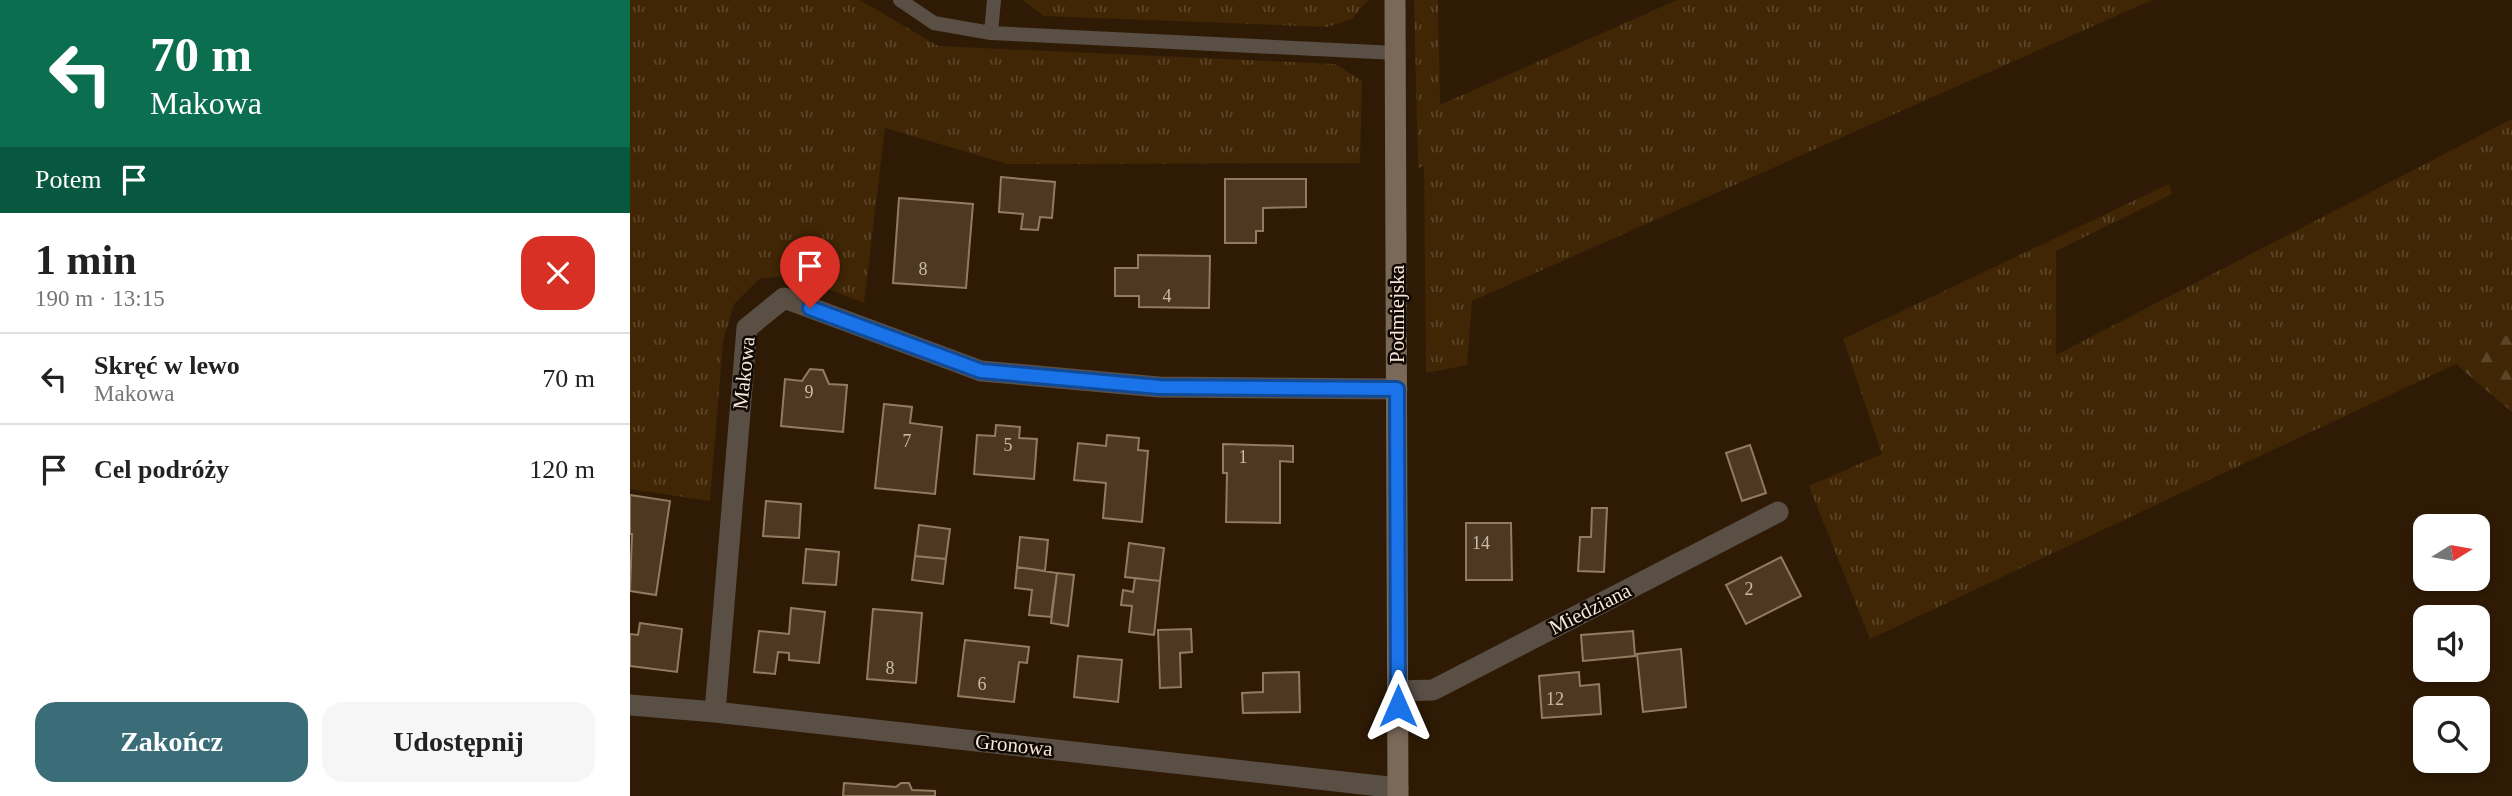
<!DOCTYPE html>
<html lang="pl">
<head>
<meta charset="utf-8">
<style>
	body { margin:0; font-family:"Times New Roman",serif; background:#f6f6f6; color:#222; height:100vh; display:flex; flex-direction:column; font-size:26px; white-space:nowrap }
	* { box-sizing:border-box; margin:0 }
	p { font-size:23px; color:#767676 }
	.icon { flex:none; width:38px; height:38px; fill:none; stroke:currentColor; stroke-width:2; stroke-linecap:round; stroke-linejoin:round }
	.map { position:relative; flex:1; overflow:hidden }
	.details { display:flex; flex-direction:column; background:#fff; width:630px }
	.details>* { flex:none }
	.top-card { background:#0b6e4f; color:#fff; overflow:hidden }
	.needle { width:46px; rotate:79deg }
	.buttons { position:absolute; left:1783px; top:514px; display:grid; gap:14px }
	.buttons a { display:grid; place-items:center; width:77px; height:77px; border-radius:14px; background:#fff; box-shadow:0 4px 10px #0003; font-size:35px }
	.pin { position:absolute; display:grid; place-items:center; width:60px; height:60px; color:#fff; margin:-72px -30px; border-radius:50% 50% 50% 0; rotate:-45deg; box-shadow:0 0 7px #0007 }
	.pin .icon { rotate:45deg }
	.me { position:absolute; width:77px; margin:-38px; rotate:0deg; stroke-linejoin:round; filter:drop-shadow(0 0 5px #0008) }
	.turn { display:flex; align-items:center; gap:24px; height:147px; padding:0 35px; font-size:32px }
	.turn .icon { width:91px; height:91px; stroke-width:2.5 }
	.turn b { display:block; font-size:49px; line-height:60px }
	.then { display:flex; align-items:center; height:66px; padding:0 35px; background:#0003; gap:14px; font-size:26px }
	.round { display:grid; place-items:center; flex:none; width:74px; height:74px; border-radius:21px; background:#f6f6f6 }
	.headline { display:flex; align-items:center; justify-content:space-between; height:119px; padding:0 35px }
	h1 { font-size:42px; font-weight:700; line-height:52px }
	.cta { display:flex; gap:14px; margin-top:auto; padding:14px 35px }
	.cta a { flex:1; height:80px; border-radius:21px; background:#3b6d79; color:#fff; font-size:28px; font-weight:700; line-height:80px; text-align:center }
	.cta a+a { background:#f6f6f6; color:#222 }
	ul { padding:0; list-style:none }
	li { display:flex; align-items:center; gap:21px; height:91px; padding:0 35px; border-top:2px solid #e0e0e0 }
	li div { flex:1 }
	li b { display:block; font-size:26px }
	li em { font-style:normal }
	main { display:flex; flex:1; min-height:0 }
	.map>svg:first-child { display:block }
</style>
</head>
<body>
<main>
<section class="details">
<div class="top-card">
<div class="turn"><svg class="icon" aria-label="left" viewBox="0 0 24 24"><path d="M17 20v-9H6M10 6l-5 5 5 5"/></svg><div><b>70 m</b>Makowa</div></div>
<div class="then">Potem<svg class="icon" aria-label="arrive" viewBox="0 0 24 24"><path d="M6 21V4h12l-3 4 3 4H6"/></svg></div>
</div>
<div class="headline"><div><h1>1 min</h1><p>190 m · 13:15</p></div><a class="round" style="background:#d93025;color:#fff"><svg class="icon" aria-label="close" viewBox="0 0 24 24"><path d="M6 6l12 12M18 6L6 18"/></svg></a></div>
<ul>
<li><svg class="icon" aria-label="left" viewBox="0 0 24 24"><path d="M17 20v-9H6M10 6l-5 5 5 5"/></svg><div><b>Skręć w lewo</b><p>Makowa</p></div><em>70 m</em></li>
<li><svg class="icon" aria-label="arrive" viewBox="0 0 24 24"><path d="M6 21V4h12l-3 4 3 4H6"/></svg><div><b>Cel podróży</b></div><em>120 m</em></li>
</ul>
<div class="cta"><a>Zakończ</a><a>Udostępnij</a></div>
</section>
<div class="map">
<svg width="1882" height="796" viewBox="0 0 1882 796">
	<defs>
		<pattern id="grass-tufts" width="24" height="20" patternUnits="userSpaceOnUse" patternTransform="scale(1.75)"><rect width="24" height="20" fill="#402605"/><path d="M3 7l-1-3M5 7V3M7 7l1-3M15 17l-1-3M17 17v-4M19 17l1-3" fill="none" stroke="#5c4629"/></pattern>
		<pattern id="forest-firs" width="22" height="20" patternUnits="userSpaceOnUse" patternTransform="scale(1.75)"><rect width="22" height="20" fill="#402605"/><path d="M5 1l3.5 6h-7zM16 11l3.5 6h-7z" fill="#5c4629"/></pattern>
	</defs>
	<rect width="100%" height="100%" fill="#2f1b05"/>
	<!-- grass -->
	<path fill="url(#grass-tufts)" d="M0 0H230L308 46 705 64 732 81 730 163 378 164 255 128 234 303 162 275 129 279 104 304 93 341 80 501 0 489Z
		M392 0H738L722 19 697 27 414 16Z
		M784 0H808L810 105 1047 0H1522L842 301 837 365 796 373 794 166 788 168Z
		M1882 119V332L1826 364 1240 639 1179 486 1252 454 1213 339 1539 184 1542 194 1426 251V355Z"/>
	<!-- forest -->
	<path fill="url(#forest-firs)" d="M1882 332V412L1826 364Z"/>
	<!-- building -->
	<path fill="#4e3822" stroke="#937b62" stroke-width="2" d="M371 177 425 182 422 218 410 217 408 230 391 229 393 214 369 212Z
		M595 179H676V207L633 208V231H626V243H595Z
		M269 198 343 204 336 288 263 283Z
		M508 255 580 256 579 308 509 307V296H485V268H508Z
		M180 369 193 370 199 384 217 385 213 432 151 426 155 379 172 381Z
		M254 404 282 407 280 423 312 427 305 494 245 488Z
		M366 425 390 427 389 438 407 439 404 479 344 474 347 435 365 436Z
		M477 435 509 438 508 450 518 451 512 522 473 518 476 483 444 480 448 443 476 446Z
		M593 444 663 446V462L650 461V523L596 522 597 473H593Z
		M1120 445 1136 493 1112 501 1096 453Z
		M0 495 40 501 26 595 0 591 2 534H0Z
		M136 501 171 504 169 538 133 536Z
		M962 508H977L974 572 948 571 950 537H961Z
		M836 523H881L882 580H836Z
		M289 525 320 529 316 559 285 556Z
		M390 537 418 540 415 571 387 567Z
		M499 543 534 548 530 581 495 577Z
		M176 549 209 552 206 585 173 583Z
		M285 556 316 559 313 584 282 580Z
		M1151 557 1171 596 1116 624 1096 585Z
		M387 567 427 573 421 617 399 615 402 590 385 588Z
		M427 573 444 575 438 626 421 623Z
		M505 578 530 581 524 635 499 632 502 606 491 605 493 590 503 592Z
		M161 608 195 612 189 663 159 660V653L148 652 145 674 124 672 129 631 159 634Z
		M243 609 292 613 286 683 237 679Z
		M10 623 52 629 47 672 0 666V634L8 635Z
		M561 629 562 652 550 653 551 687 530 688 528 630Z
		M1003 631 1005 656 953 661 951 635Z
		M335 640 399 647 397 663 389 662 384 702 328 696Z
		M1051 649 1056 707 1013 712 1007 654Z
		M448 656 492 660 488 702 444 697Z
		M669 672 670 712 613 713 612 693 633 692V673Z
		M949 672 950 686 969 684 971 714 912 718 909 676Z
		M214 783 266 787 271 783H279L282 790 305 791V796H213Z"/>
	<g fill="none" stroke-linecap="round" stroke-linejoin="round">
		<!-- lane -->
		<path stroke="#594f45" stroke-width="14" d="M270 0 304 23 361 33
			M364 0 361 33 766 53"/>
		<!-- street -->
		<path stroke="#594f45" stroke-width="21" d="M768 691 803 690 1148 512
			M0 705 85 712 768 788
			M85 712 117 328 154 298 351 371 529 387 767 389"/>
		<!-- secondary -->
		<path stroke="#796959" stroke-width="21" d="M765 0 768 796"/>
	</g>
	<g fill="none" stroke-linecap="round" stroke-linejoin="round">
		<defs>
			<path id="route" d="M180 308 351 371 529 387 767 389 768 706"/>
		</defs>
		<!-- route casing -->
		<use href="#route" stroke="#114b97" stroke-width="18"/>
		<!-- route -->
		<use href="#route" stroke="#1a73e8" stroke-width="12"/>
	</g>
	<g text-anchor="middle" stroke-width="5" stroke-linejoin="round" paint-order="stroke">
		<!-- number labels -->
		<g font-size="18" fill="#cbbbac">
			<text x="293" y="275">8</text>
			<text x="537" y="302">4</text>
			<text x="179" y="398">9</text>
			<text x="277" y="447">7</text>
			<text x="378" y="451">5</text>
			<text x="613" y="463">1</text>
			<text x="851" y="549">14</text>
			<text x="1119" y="595">2</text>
			<text x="260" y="674">8</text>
			<text x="352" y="690">6</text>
			<text x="925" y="705">12</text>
		</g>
		<!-- street labels -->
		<g font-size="21" fill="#f5e7da" stroke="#100802">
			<text transform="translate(767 314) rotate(-90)" y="7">Podmiejska</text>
			<text transform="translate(114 373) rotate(-84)" y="7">Makowa</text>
			<text transform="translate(960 609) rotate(-27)" y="7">Miedziana</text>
			<text transform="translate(384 745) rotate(6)" y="7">Gronowa</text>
		</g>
	</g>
</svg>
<div class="buttons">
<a><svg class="needle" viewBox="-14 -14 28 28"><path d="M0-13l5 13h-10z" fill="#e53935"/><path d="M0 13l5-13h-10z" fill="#767676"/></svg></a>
<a><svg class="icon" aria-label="sound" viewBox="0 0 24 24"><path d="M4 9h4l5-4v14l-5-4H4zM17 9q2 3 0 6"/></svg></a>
<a><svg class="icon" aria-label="search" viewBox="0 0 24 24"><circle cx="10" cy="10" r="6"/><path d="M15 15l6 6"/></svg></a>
</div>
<div class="pin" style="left:180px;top:308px;background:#d93025"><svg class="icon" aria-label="arrive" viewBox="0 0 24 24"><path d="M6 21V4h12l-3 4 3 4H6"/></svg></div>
<svg class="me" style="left:768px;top:706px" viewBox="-20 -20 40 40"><path d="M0-17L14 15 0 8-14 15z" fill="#1a73e8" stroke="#fff" stroke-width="4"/></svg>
</div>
</main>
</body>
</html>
